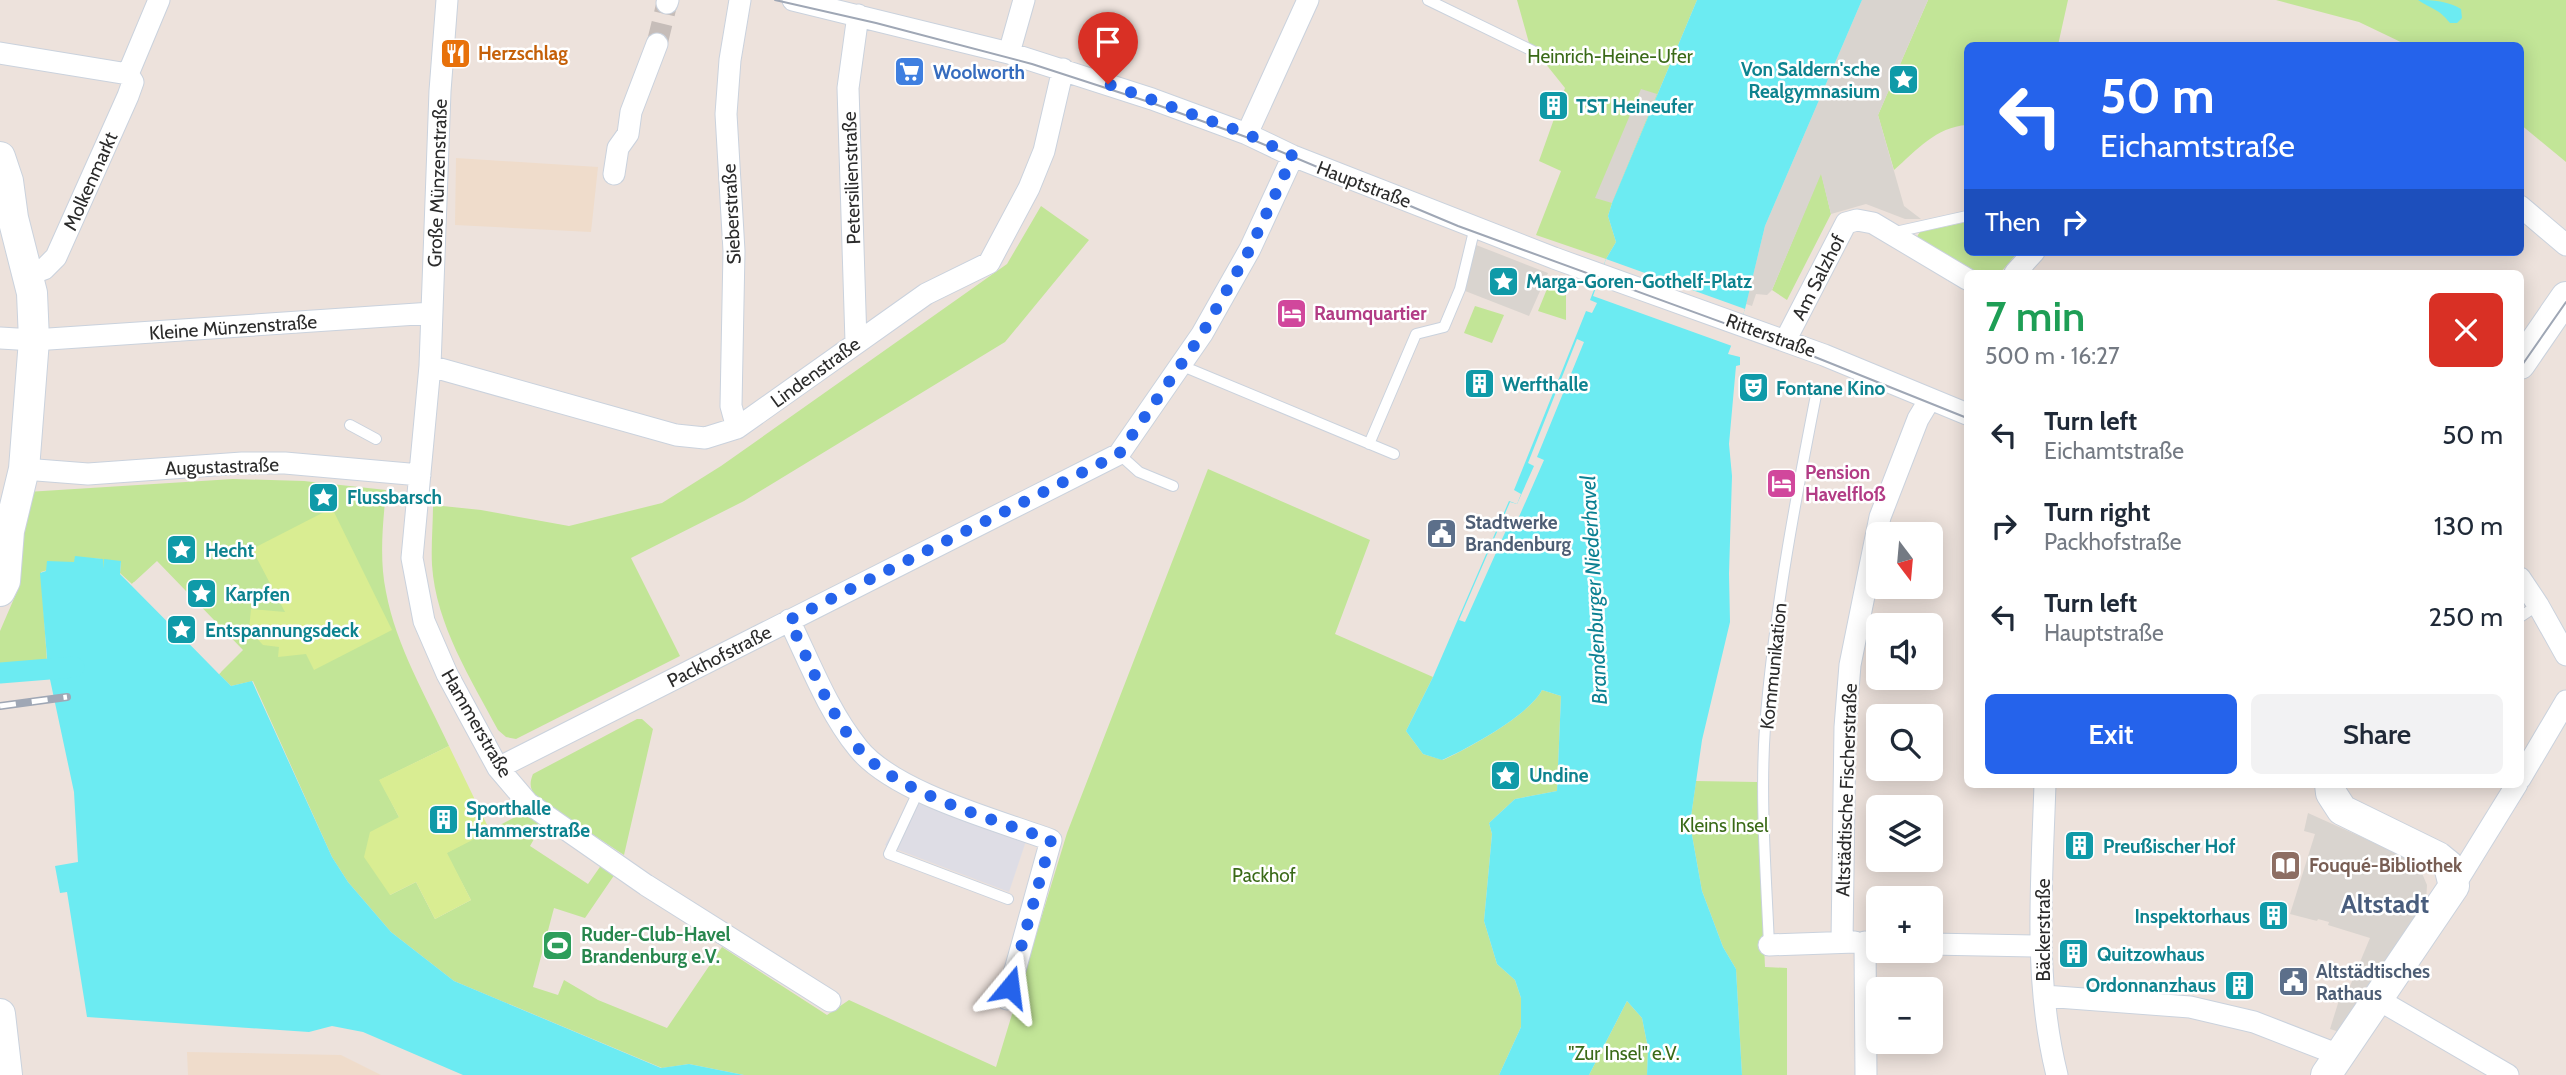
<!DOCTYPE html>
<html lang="en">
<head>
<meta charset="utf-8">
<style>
	body { margin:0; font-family:Cabin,sans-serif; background:#f2f2f3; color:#1f2937; height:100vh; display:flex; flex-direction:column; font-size:26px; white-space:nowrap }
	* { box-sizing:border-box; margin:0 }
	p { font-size:23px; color:#747a83 }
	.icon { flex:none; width:38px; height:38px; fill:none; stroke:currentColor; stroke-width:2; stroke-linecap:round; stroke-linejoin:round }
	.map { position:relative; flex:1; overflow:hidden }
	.details { position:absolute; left:1964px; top:270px; width:560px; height:518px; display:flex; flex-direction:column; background:#fff; border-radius:10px; box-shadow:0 4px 18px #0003 }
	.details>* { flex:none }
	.hud { position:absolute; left:1964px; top:42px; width:560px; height:214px; border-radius:10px; box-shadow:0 4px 18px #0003; background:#2563eb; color:#fff; overflow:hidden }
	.needle { width:46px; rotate:164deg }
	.controls { position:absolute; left:1866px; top:522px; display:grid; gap:14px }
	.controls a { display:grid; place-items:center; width:77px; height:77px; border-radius:10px; background:#fff; box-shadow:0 4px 18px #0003; font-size:35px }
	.pin { position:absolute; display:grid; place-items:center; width:60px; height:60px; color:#fff; margin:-72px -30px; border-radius:50% 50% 50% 0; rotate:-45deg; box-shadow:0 0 7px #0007 }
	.pin .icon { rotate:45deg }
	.me { position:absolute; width:77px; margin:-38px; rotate:16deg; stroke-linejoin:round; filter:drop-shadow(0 0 5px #0008) }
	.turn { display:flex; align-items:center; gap:24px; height:147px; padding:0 21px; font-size:32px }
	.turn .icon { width:91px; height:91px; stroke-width:2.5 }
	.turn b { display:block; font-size:49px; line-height:60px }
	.then { display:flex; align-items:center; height:66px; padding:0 21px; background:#0003; gap:14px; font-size:26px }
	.round { display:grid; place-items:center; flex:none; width:74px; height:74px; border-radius:10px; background:#f2f2f3 }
	.summary { display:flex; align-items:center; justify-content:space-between; height:119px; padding:0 21px }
	h1 { font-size:42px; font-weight:600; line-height:52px; color:#1e9e55 }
	.primary-button { display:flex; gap:14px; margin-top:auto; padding:14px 21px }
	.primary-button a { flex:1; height:80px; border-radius:10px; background:#2563eb; color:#fff; font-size:28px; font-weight:600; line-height:80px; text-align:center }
	.primary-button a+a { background:#f2f2f3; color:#1f2937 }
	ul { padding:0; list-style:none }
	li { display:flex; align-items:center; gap:21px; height:91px; padding:0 21px }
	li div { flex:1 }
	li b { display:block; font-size:26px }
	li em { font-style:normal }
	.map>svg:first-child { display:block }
</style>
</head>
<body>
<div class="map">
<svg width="2566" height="1075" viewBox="0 0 2566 1075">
	<rect width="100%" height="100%" fill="#ede2dc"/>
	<!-- industrial -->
	<path fill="#dedde5" d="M911 798 1026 841 1009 892 885 845Z"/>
	<!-- education -->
	<path fill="#efdccb" d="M456 158 598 167 591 232 455 225Z
		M187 1052 341 1055 381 1075H188Z"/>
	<!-- green -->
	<path fill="#c2e597" d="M1517 0H1697L1612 203 1608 216 1616 242 1606 259 1536 235 1561 171 1539 161 1565 88 1529 43Z
		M1928 0H2068L2058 45 1967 46V125C1936 127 1917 150 1894 170L1878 115Z
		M2276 0H2566V162L2520 124V46L2407 45 2359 22Z
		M1821 172 1831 214 1787 300 1772 290Z
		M1041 206 1089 240 1005 342 744 501 631 558 680 656 516 739 506 737 498 730C471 679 436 625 432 565 431 545 433 525 433 505L481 510 569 526 662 503 721 466 1007 264Z
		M1967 222V252H2018L2000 273H1977L1919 242 1916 238 1920 232Z
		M1549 284 1566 290V320L1538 311Z
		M1475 306 1504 315 1492 343 1464 333Z
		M1208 469 1370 540 1335 634 1433 677 1406 731 1423 754 1443 760C1469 748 1529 715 1542 690L1561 696 1557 791 1515 799 1489 823 1492 834 1484 921 1497 964 1515 980 1521 998V1027L1499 1075H744L689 1064 662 1068 454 981 391 932 348 882 332 857 253 681 231 686 219 674 243 650 157 561 132 584 120 573 121 562 102 570V559L75 557V562L41 572 47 662 0 663V631L19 587 27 492 233 479 304 481 386 490C383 524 379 558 386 592 396 646 426 696 449 746L380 780 399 817 390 895 416 882 435 919 471 900 446 853 525 812 542 825 530 846 588 884 602 864 615 874 585 918 554 908 533 987 558 995 564 980 598 1000 667 1028 722 947 827 1015 849 1000 996 1067 1067 833Z
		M637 719H642L653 729 624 855 536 797C530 789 529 784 533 774Z
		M1696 781 1757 782 1765 967 1787 968V1075H1742L1736 969 1723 947 1702 891 1690 824Z
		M1627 1001 1642 1018 1648 1048 1647 1075H1589Z"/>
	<!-- pitch -->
	<path fill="#d9ed92" d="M332 508 392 630 314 670 306 654 278 657 279 647 263 645 249 630 251 609 285 612 252 549Z
		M449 746 490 831 447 853 471 900 435 919 416 882 390 895 364 857 370 832 399 817 379 780Z"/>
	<!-- plaza -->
	<path fill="#d9d4cf" d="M1862 0H1928L1878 115 1904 206 1921 219H1905L1866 204 1831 214 1821 174 1772 290 1767 295 1756 294 1752 306 1746 304 1765 226Z
		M1641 89 1657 94 1612 203 1595 198Z
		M1471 243 1548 273 1529 316 1460 289Z
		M2308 813 2408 858 2418 864 2427 885 2426 903 2346 1034 2330 1029 2340 997 2345 998 2370 938 2328 925 2329 922 2318 919 2317 921 2290 914 2315 834 2304 831Z"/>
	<!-- water -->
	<path fill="#6cebf2" d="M1697 0H1862L1765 226 1745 309 1728 354 1740 357V365L1736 366 1729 444 1732 476 1729 574 1730 622 1702 740 1690 824 1702 891 1723 947 1736 969 1742 1075H1647L1648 1048 1642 1018 1627 1001 1589 1075H1499L1521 1027V998L1515 980 1497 964 1484 921 1492 834 1489 823 1515 799 1557 791 1561 696 1542 690C1529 715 1469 748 1442 760L1423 754 1406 731 1433 677 1509 501 1517 504 1521 494 1514 490 1586 311 1592 313 1597 303 1590 300 1606 259 1616 242 1608 216 1612 203Z
		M2418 0C2433 0 2448 1 2461 9L2462 18 2457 23H2450C2438 8 2433 10 2418 0Z
		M75 556 103 559V569L104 559 121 561 120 574 231 686 252 681 332 857 348 882 391 932 454 981 661 1068 689 1064 744 1075H463L363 1032 332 1026 309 1032 87 1017 67 892 60 893 55 866 78 862 74 792 48 670 40 573 46 571 47 561 74 562Z"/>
	<!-- pier -->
	<path fill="#ede2dc" d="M1606 259 1745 309 1732 346 1593 296Z
		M1577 339 1584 342 1537 457 1544 460 1518 519 1512 517 1465 622 1459 620 1510 502 1517 504 1534 466 1528 463Z
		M134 582 221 672 219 674 132 584Z"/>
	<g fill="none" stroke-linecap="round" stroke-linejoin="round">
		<!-- canal -->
		<path stroke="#6cebf2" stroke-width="21" d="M0 673 74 667"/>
		<!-- street-tunnel -->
		<path stroke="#c6bdb9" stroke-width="21" stroke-dasharray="21 10" stroke-linecap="butt" d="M657 44 667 3"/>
		<defs>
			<path id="lane" d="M1428 0 1537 53
				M1891 233 1967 216
				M1180 365 1394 454
				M350 425 376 439
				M1369 444 1416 334 1444 327 1460 289 1475 227
				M1119 454 1139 472 1173 486
				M2520 617 2538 605
				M918 792 889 854 1008 899
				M1769 945C1766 873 1760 799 1765 727 1774 613 1795 502 1817 390"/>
			<path id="street" d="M447 0 440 91 430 366 412 558 424 621 447 674 498 768 528 803 646 885 830 1001
				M793 0 1009 53 1152 99 1247 134 1293 156 1554 258 1824 355 1967 414
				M667 3 668 0
				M0 53 128 74
				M1009 53 1024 0
				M128 74 159 0
				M1247 134 1308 0
				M614 174 618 148 628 134 631 112 657 44
				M2520 206 2566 245
				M2015 273 2034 252
				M28 275 44 269 56 257 128 96 133 82 128 74
				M0 338 34 340 432 313
				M1785 341 1846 223 1857 220 1873 223 1967 279
				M856 342 848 88 858 15
				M430 366 676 435 705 438 737 428 926 294 989 263 1029 188 1044 151 1063 69
				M737 428 731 406 734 251 726 114 730 60 740 0
				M24 469 88 474 242 463H285L420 475
				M2520 578 2538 605 2566 655
				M789 620C810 663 828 711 858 748 894 793 997 820 1051 840L1007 999
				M498 768 1119 454 1202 334 1250 249 1293 156
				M2520 779 2566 701
				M2045 784C2042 881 2033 979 2057 1075
				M2454 886 2517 784
				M1842 942 1845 727 1850 665 1880 517 1918 419 1930 399
				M1865 942 1866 1075
				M1930 944 2039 946
				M1769 945 1855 942
				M2044 996 2190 1007 2254 1022 2339 1055
				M2379 1000 2508 1075"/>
			<path id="secondary" d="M0 157 8 181 13 218 32 293 34 340 24 469 9 531 5 581 0 591
				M2520 364 2566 297
				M0 1014 7 1075
				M2326 1075 2454 886 2449 866 2438 857 2342 810 2331 793 2330 784"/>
		</defs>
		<!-- lane casing -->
		<use href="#lane" stroke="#cad2dd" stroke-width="12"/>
		<!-- street casing -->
		<use href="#street" stroke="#cad2dd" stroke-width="23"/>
		<!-- secondary casing -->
		<use href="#secondary" stroke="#cad2dd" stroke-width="32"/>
		<!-- lane -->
		<use href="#lane" stroke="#fff" stroke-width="10"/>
		<!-- street -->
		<use href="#street" stroke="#fff" stroke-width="21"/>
		<!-- secondary -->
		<use href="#secondary" stroke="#fff" stroke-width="30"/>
		<!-- tram -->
		<path stroke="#9fa7b5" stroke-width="2" d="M775 0 876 23 1032 64 1152 103 1246 137 1458 226 1795 349 1967 418
			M2520 368 2566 302"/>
		<defs>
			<path id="rail" d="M0 706 67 697"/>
		</defs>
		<!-- rail casing -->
		<use href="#rail" stroke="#9fa7b5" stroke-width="8"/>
		<!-- rail -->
		<use href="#rail" stroke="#fff" stroke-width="5" stroke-dasharray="16" stroke-linecap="butt"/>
	</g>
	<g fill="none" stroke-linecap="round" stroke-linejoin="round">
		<!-- route -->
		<path stroke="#2563eb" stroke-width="12" stroke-dasharray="0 21.6" d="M1010 987 1051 840C996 820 895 793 858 748 828 711 810 663 789 620L1119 454 1202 334 1250 249 1293 156 1247 134 1108 84"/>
	</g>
	<!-- icons -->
	<defs>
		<symbol id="restaurant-square" viewBox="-11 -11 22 22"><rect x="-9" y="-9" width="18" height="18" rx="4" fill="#e8710a" stroke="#fff"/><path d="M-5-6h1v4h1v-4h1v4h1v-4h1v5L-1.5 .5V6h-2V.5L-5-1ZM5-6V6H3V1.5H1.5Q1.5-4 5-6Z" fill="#fff"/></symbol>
		<symbol id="supermarket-square" viewBox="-11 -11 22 22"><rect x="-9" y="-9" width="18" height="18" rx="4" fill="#3f7fe0" stroke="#fff"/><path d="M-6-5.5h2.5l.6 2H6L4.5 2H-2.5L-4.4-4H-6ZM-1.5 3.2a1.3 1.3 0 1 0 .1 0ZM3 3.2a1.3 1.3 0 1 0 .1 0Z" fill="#fff"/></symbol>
		<symbol id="sight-square" viewBox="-11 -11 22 22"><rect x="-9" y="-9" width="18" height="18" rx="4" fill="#0f9aa8" stroke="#fff"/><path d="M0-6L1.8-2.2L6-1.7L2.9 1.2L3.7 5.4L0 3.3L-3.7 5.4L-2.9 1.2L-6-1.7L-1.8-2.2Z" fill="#fff"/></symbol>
		<symbol id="building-square" viewBox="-11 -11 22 22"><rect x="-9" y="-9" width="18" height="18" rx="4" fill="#0f9aa8" stroke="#fff"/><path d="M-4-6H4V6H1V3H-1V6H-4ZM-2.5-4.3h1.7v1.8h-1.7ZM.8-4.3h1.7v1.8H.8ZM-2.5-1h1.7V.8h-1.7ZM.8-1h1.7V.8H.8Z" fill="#fff"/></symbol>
		<symbol id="hotel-square" viewBox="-11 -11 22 22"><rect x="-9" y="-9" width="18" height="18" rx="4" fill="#d1479c" stroke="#fff"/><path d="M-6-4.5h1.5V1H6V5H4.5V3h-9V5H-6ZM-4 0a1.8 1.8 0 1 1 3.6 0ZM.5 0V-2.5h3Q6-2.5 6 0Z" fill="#fff"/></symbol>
		<symbol id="theatre-square" viewBox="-11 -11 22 22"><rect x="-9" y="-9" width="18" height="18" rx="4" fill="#0f9aa8" stroke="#fff"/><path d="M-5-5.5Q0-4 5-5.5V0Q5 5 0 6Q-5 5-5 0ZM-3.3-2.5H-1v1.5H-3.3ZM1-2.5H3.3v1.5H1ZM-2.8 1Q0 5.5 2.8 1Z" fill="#fff"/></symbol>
		<symbol id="civic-square" viewBox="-11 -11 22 22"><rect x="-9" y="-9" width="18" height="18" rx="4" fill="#5c6f8a" stroke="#fff"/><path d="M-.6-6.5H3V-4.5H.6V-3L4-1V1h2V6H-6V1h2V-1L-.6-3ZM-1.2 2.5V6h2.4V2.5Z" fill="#fff"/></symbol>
		<symbol id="library-square" viewBox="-11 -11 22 22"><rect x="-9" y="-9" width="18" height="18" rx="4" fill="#8d6e63" stroke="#fff"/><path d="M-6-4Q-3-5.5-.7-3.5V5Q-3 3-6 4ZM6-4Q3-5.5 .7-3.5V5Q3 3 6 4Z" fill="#fff"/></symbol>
		<symbol id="stadium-square" viewBox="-11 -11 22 22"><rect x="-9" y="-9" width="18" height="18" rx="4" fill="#2e9e5b" stroke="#fff"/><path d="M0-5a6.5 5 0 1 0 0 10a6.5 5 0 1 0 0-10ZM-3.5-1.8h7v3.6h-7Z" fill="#fff"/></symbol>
	</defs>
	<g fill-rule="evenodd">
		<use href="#restaurant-square" x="438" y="36" width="35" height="35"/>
		<use href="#supermarket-square" x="892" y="54" width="35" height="35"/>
		<use href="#sight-square" x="1886" y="62" width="35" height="35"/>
		<use href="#building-square" x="1536" y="88" width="35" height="35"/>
		<use href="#sight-square" x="1486" y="264" width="35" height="35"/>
		<use href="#hotel-square" x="1274" y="296" width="35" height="35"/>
		<use href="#building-square" x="1462" y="366" width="35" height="35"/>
		<use href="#theatre-square" x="1736" y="370" width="35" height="35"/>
		<use href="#hotel-square" x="1764" y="466" width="35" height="35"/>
		<use href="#sight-square" x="306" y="480" width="35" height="35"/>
		<use href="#civic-square" x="1424" y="516" width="35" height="35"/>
		<use href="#sight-square" x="164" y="532" width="35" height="35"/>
		<use href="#sight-square" x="184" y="576" width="35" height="35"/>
		<use href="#sight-square" x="164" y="612" width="35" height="35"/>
		<use href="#sight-square" x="1488" y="758" width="35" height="35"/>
		<use href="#building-square" x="426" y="802" width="35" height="35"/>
		<use href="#building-square" x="2062" y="828" width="35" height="35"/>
		<use href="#library-square" x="2268" y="848" width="35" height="35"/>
		<use href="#building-square" x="2256" y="898" width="35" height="35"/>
		<use href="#stadium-square" x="540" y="928" width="35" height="35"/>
		<use href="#building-square" x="2056" y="936" width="35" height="35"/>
		<use href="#civic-square" x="2276" y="964" width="35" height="35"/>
		<use href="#building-square" x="2222" y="968" width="35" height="35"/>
	</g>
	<g text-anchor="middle" stroke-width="5" stroke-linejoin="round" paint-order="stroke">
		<!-- food labels -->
		<g font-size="19" font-weight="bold" fill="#c56008" stroke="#fff" text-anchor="start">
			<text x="478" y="60">Herzschlag</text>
		</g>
		<!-- park labels -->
		<g font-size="19" fill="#3a6a18" stroke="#fff">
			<text x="1610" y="63">Heinrich-Heine-Ufer</text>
			<text x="1724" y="832">Kleins Insel</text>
			<text x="1264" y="882">Packhof</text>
			<text x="1624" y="1060">"Zur Insel" e.V.</text>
		</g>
		<!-- culture labels -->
		<g font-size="19" font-weight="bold" fill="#0d838f" stroke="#fff" text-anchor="start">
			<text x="1880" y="76" text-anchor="end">Von Saldern'sche<tspan x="1880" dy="22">Realgymnasium</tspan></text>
			<text x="1576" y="113">TST Heineufer</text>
			<text x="1526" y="288">Marga-Goren-Gothelf-Platz</text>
			<text x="1502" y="391">Werfthalle</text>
			<text x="1776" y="395">Fontane Kino</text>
			<text x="347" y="504">Flussbarsch</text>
			<text x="205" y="557">Hecht</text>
			<text x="225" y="601">Karpfen</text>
			<text x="205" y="637">Entspannungsdeck</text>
			<text x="1529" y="782">Undine</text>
			<text x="466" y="815">Sporthalle<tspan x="466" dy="22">Hammerstraße</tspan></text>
			<text x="2103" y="853">Preußischer Hof</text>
			<text x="2250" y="923" text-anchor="end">Inspektorhaus</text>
			<text x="2097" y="961">Quitzowhaus</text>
			<text x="2216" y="992" text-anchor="end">Ordonnanzhaus</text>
		</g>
		<!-- shop labels -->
		<g font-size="19" font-weight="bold" fill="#366cbe" stroke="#fff" text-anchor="start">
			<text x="933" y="79">Woolworth</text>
		</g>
		<!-- street labels -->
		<g font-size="19" fill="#2b2b2b" stroke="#fff">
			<text transform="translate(851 178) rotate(-92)" y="7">Petersilienstraße</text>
			<text transform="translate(90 181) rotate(-66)" y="7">Molkenmarkt</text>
			<text transform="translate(437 183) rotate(-88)" y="7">Große Münzenstraße</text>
			<text transform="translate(1364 184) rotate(21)" y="7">Hauptstraße</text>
			<text transform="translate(731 214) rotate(-93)" y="7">Sieberstraße</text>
			<text transform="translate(1818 277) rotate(-63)" y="7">Am Salzhof</text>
			<text transform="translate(233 327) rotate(-4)" y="7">Kleine Münzenstraße</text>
			<text transform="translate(1771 335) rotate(20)" y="7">Ritterstraße</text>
			<text transform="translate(815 372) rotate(-36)" y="7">Lindenstraße</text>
			<text transform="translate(222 466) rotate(-2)" y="7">Augustastraße</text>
			<text transform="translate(719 656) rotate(-27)" y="7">Packhofstraße</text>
			<text transform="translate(1773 666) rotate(-84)" y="7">Kommunikation</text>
			<text transform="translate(477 723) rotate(60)" y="7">Hammerstraße</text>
			<text transform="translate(1846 790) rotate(-88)" y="7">Altstädtische Fischerstraße</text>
			<text transform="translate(2043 930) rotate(-90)" y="7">Bäckerstraße</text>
		</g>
		<!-- hotel labels -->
		<g font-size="19" font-weight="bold" fill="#b23c85" stroke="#fff" text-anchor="start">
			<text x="1314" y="320">Raumquartier</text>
			<text x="1805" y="479">Pension<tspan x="1805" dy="22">Havelfloß</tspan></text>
		</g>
		<!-- service labels -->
		<g font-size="19" font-weight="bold" fill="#4e5e75" stroke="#fff" text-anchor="start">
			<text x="1465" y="529">Stadtwerke<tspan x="1465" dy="22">Brandenburg</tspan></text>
			<text x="2316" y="978">Altstädtisches<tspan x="2316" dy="22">Rathaus</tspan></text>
		</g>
		<!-- education labels -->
		<g font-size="19" font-weight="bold" fill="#785e54" stroke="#fff" text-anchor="start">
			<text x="2309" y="872">Fouqué-Bibliothek</text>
		</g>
		<!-- leisure labels -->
		<g font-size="19" font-weight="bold" fill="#27864d" stroke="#fff" text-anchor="start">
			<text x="581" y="941">Ruder-Club-Havel<tspan x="581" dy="22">Brandenburg e.V.</tspan></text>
		</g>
		<!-- water labels -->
		<g font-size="21" font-style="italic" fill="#0b8092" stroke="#fff">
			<text transform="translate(1594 590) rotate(-93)" y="7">Brandenburger Niederhavel</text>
		</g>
		<!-- district labels -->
		<g font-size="26" font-weight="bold" fill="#495d7d" stroke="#fff">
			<text x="2385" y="913">Altstadt</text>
		</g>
	</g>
</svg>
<div class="controls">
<a><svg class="needle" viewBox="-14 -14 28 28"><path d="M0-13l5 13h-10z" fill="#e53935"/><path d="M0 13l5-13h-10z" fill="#747a83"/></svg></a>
<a><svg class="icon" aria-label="sound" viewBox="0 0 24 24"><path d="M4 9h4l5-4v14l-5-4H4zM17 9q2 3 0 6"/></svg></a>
<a><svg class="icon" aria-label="search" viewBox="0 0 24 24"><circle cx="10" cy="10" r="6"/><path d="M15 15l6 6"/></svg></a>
<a><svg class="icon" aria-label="layers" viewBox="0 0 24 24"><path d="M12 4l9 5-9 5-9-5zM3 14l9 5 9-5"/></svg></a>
<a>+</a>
<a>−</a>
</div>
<div class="pin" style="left:1108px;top:84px;background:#d93025"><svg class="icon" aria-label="arrive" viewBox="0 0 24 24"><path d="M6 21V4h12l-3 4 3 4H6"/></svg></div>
<svg class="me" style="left:1010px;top:987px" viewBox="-20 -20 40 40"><path d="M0-17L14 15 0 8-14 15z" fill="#2563eb" stroke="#fff" stroke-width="4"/></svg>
<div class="hud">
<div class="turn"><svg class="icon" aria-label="left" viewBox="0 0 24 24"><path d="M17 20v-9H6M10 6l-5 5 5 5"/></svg><div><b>50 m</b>Eichamtstraße</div></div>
<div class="then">Then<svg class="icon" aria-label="right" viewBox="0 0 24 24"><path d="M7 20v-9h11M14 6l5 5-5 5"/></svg></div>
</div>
<section class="details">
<div class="summary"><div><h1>7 min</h1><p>500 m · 16:27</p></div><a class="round" style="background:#d93025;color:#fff"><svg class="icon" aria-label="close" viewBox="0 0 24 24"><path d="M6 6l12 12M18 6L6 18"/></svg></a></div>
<ul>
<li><svg class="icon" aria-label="left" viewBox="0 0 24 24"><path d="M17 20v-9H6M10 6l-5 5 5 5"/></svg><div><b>Turn left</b><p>Eichamtstraße</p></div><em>50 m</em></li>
<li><svg class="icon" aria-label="right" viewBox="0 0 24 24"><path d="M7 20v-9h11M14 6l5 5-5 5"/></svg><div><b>Turn right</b><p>Packhofstraße</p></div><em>130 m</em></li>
<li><svg class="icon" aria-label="left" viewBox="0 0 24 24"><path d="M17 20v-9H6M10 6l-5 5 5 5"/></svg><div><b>Turn left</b><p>Hauptstraße</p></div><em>250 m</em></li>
</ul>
<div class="primary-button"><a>Exit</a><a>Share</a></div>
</section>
</div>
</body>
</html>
